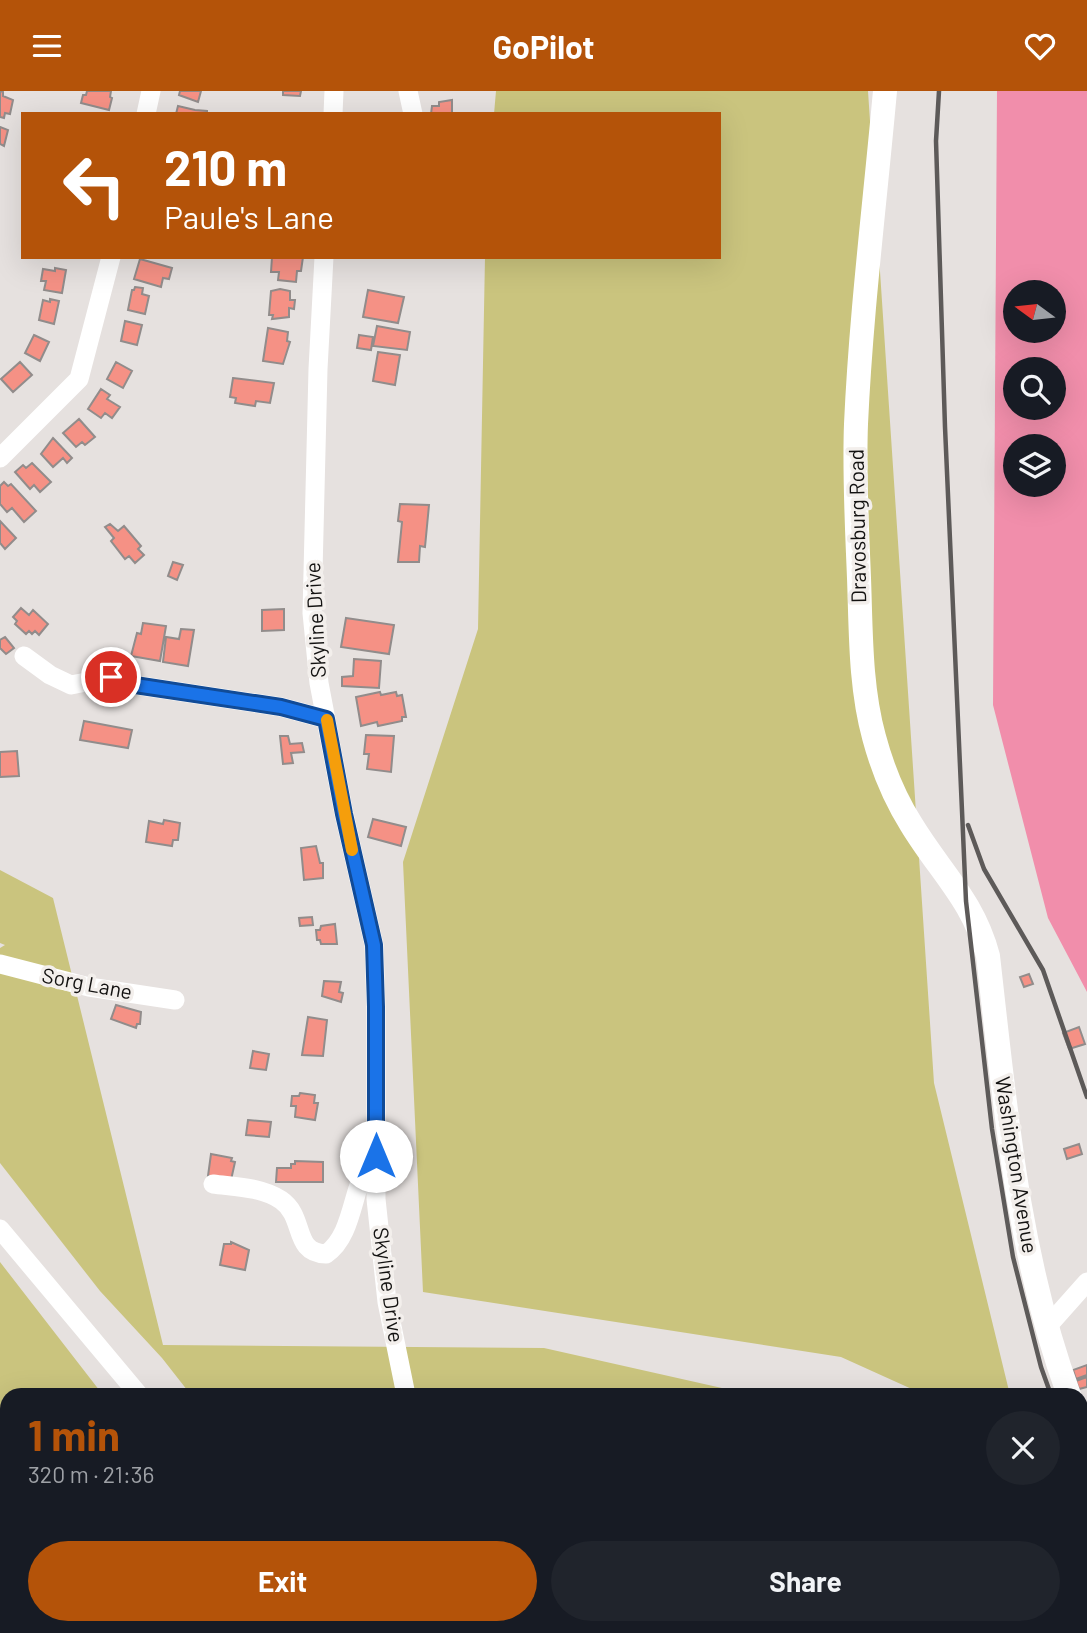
<!DOCTYPE html>
<html lang="en">
<head>
<meta charset="utf-8">
<style>
	body { margin:0; font-family:Barlow,sans-serif; background:#20242c; color:#f1f3f6; height:100vh; display:flex; flex-direction:column; font-size:26px; white-space:nowrap }
	* { box-sizing:border-box; margin:0 }
	p { font-size:23px; color:#9ea1a6 }
	.icon { flex:none; width:38px; height:38px; fill:none; stroke:currentColor; stroke-width:2; stroke-linecap:round; stroke-linejoin:round }
	.map { position:relative; flex:1; overflow:hidden }
	.sheet { position:absolute; left:0px; top:1297px; width:1088px; height:247px; display:flex; flex-direction:column; background:#171b24; border-radius:21px 21px 0 0; box-shadow:0 7px 28px #0002 }
	.sheet>* { flex:none }
	.top-card { position:absolute; left:21px; top:21px; width:700px; height:147px; border-radius:0px; box-shadow:0 7px 28px #0002; background:#b45309; color:#fff; overflow:hidden }
	.needle { width:46px; rotate:285deg }
	.buttons { position:absolute; left:1003px; top:189px; display:grid; gap:14px }
	.buttons a { display:grid; place-items:center; width:63px; height:63px; border-radius:50%; background:#171b24; box-shadow:0 7px 28px #0002; font-size:35px }
	.pin { position:absolute; display:grid; place-items:center; width:60px; height:60px; color:#fff; margin:-30px; border:4px solid #fff; border-radius:50%; box-shadow:0 2px 7px #0007 }
	.me { position:absolute; width:77px; margin:-38px; rotate:0deg; stroke-linejoin:round; filter:drop-shadow(0 0 5px #0008) }
	.turn { display:flex; align-items:center; gap:24px; height:147px; padding:0 28px; font-size:32px }
	.turn .icon { width:91px; height:91px; stroke-width:2.5 }
	.turn b { display:block; font-size:49px; line-height:60px }
	.round { display:grid; place-items:center; flex:none; width:74px; height:74px; border-radius:37px; background:#20242c }
	.headline { display:flex; align-items:center; justify-content:space-between; height:119px; padding:0 28px }
	h1 { font-size:42px; font-weight:700; line-height:52px; color:#b45309 }
	.cta { display:flex; gap:14px; margin-top:auto; padding:14px 28px }
	.cta a { flex:1; height:80px; border-radius:42px; background:#b45309; color:#fff; font-size:28px; font-weight:700; line-height:80px; text-align:center }
	.cta a+a { background:#20242c; color:#f1f3f6 }
	header { display:flex; justify-content:space-between; align-items:center; height:91px; padding:0 28px; background:#b45309; color:#fff; font-size:32px; font-weight:700 }
	.map>svg:first-child { display:block }
</style>
</head>
<body>
<header><svg class="icon" aria-label="menu" viewBox="0 0 24 24"><path d="M4 6h16M4 12h16M4 18h16"/></svg>GoPilot<svg class="icon" aria-label="heart" viewBox="0 0 24 24"><path d="M12 20l-8-8c-3-5 5-10 8-4 3-6 11-1 8 4z"/></svg></header>
<div class="map">
<svg width="1087" height="1542" viewBox="0 0 1087 1542">
	<rect width="100%" height="100%" fill="#e6e1df"/>
	<!-- green -->
	<path fill="#cac47e" d="M496 0H868L934 992 1010 1304H925L841 1266 423 1201 403 771 478 538 485 166H719V23H494Z
		M0 779 53 807 163 1254 544 1257 753 1304H191L162 1267 100 1200 0 1072V857L5 854 0 852Z
		M0 1171 103 1304H7V1536H234L236 1542H0Z
		M1082 1456 1087 1469V1542H670L671 1536H1082Z
		M317 1537H572V1542H319Z"/>
	<!-- water -->
	<path fill="#f18eab" fill-rule="evenodd" d="M997 0H1087V901L1048 827 993 614ZM1015 201H1054V240H1015ZM1015 278H1054V317H1015ZM1015 355H1054V394H1015Z"/>
	<!-- building -->
	<path fill="#f59185" stroke="#918c8b" stroke-width="2" d="M0 0 3 1V5L13 9 10 23 5 22 4 27 0 26Z
		M87 0H111L110 6 112 7 109 19 81 12 83 4H86Z
		M180 0H201L198 11 179 4Z
		M283 0H301L300 5 283 4Z
		M452 9V23H431L432 15H439V11Z
		M178 15 195 19 207 20V23H176Z
		M0 36 8 39 4 55 0 53Z
		M272 166H303L301 180H297L296 191 278 189 279 181H271Z
		M140 168 172 177 169 188 163 187 161 196 134 188Z
		M55 177 66 179 62 202 44 199 46 190H41L43 178 55 180Z
		M135 196 143 197 142 203 149 205 145 223 128 219 132 199H134Z
		M280 198 290 200V209H295L294 218 289 217V226L272 228 273 224H269L271 200Z
		M368 199 404 206 398 232 363 226Z
		M50 208 59 210 54 233 39 229 43 209 50 211Z
		M125 230 142 234 137 254 121 250Z
		M377 235 410 241 407 259 373 255Z
		M268 237 288 241 287 250 290 251 283 273 263 270Z
		M34 244 49 251 40 270 25 262Z
		M359 244 373 246 371 259 357 257Z
		M378 261 400 264 395 294 373 290Z
		M20 271 32 284 13 301 1 288Z
		M116 271 132 280 123 297 107 288Z
		M233 287 274 292 270 312 256 310 255 315 235 312 236 307 230 306Z
		M101 298 110 304 107 308 120 316 112 327 105 322 101 327 88 318Z
		M79 328 95 346 85 354 82 351 76 356 63 342Z
		M53 347 72 367 67 372 63 367 53 376 41 363Z
		M32 372 51 391 40 401 34 394 30 398 15 381 23 374 26 377Z
		M4 391 8 395 11 393 36 420 24 431 12 417 7 421 0 413V395Z
		M400 413 429 414 425 456 420 455 419 471H398L402 431 398 430Z
		M0 430 16 447 5 458 0 452Z
		M110 433 118 440 124 435 141 455 138 458 144 464 135 472 129 465 125 468 111 450 114 447 105 436Z
		M173 471 183 474 177 489 168 485Z
		M21 517 29 524 33 519 48 533 39 544 35 540 32 543 29 540 26 543 15 533 17 530 13 526Z
		M284 518V539L262 540V519Z
		M346 527 394 534 389 563 341 556Z
		M143 532 166 535 160 570 131 565 137 542 141 543Z
		M181 538 194 539 188 575 163 571 166 546 179 548Z
		M5 546 14 557 6 563 0 557V549Z
		M354 568 381 570 379 597 342 595V586L353 585Z
		M380 601 381 604 396 601 397 605 402 604 406 626H402V630L378 635 377 631 361 635 356 606Z
		M84 630 132 639 128 657 80 649Z
		M366 644 394 645 391 681 367 678 369 663H364Z
		M280 645H288L290 653 302 652 304 661 291 662 293 672 283 673Z
		M17 660 19 685 0 686V661Z
		M373 728 406 736 401 755 368 746Z
		M164 729 180 732 178 749H173L172 755 146 751 149 730 163 733Z
		M316 755 320 772H323V787L304 789 301 757Z
		M312 826 313 834 300 835 299 827Z
		M335 833 337 853H321L320 849H317L316 839H320L321 835Z
		M1029 883 1033 893 1024 896 1020 886Z
		M324 890 341 891 339 901 343 902 341 911 322 905Z
		M116 914 141 921 140 933H137L136 937 111 928Z
		M308 926 327 929 323 965 302 964Z
		M1079 936 1085 953 1069 958 1063 942Z
		M253 960 269 963 266 979 250 977Z
		M300 1002 315 1004 314 1012H318L315 1029 295 1026 296 1015H291L292 1005H299Z
		M248 1029 271 1031 269 1046 246 1044Z
		M1079 1053 1082 1063 1067 1068 1064 1058Z
		M211 1063 232 1067 231 1070 235 1071 231 1089 208 1085Z
		M295 1070 323 1071V1091H276L277 1077H291V1073H295Z
		M231 1151 249 1159 245 1179 220 1174 224 1153H231Z
		M1087 1274V1284L1076 1288 1073 1279Z
		M1087 1286V1296L1079 1298 1076 1290Z"/>
	<g fill="none" stroke-linecap="round" stroke-linejoin="round">
		<!-- minor -->
		<path stroke="#fff" stroke-width="19" d="M408 0 413 23
			M146 23 151 0
			M333 23 334 0
			M324 166 318 278 312 522 319 592 344 723 374 854 376 916V1108L387 1211 406 1304
			M0 367 79 288 111 166
			M24 565 50 584 71 594 111 586 135 594 281 616 326 628
			M0 873 89 896 175 909
			M213 1093C236 1096 261 1096 281 1109 306 1126 292 1162 326 1163 350 1147 352 1108 363 1083 366 1077 372 1071 376 1065
			M0 1138 139 1304
			M1047 1236 1087 1191
			M274 1536 277 1542
			M453 1536 454 1542
			M658 1542V1536"/>
		<!-- major -->
		<path stroke="#fff" stroke-width="24" d="M885 0C875 111 861 222 856 333 854 385 857 436 859 487 861 540 860 595 874 646 882 676 894 706 911 733 940 781 973 809 988 865 1005 1013 1017 1163 1069 1304
			M1082 1337 1087 1352"/>
		<!-- rail -->
		<path stroke="#5d5a59" stroke-width="4.5" d="M939 0 936 50 945 336 966 810 992 1038 1013 1166 1041 1276 1051 1304
			M968 734 984 778 1043 879 1087 1006
			M1082 1388 1087 1404
			M1082 1413 1087 1429"/>
	</g>
	<g fill="none" stroke-linecap="round" stroke-linejoin="round">
		<defs>
			<path id="route" d="M111 586 135 594 281 616 326 628 344 723 374 854 376 916V1065"/>
		</defs>
		<!-- route casing -->
		<use href="#route" stroke="#114b97" stroke-width="18"/>
		<!-- route -->
		<use href="#route" stroke="#1a73e8" stroke-width="12"/>
		<!-- slow -->
		<path stroke="#f59e0b" stroke-width="12" d="M327 629 352 759"/>
	</g>
	<g text-anchor="middle" stroke-width="7" stroke-linejoin="round" paint-order="stroke">
		<!-- street labels -->
		<g font-size="21" fill="#131211" stroke="#f3efec">
			<text transform="translate(858 435) rotate(-91)" y="7">Dravosburg Road</text>
			<text transform="translate(316 529) rotate(-93)" y="7">Skyline Drive</text>
			<text transform="translate(87 893) rotate(11)" y="7">Sorg Lane</text>
			<text transform="translate(1016 1074) rotate(81)" y="7">Washington Avenue</text>
			<text transform="translate(388 1194) rotate(82)" y="7">Skyline Drive</text>
		</g>
	</g>
</svg>
<div class="buttons">
<a><svg class="needle" viewBox="-14 -14 28 28"><path d="M0-13l5 13h-10z" fill="#e53935"/><path d="M0 13l5-13h-10z" fill="#9ea1a6"/></svg></a>
<a><svg class="icon" aria-label="search" viewBox="0 0 24 24"><circle cx="10" cy="10" r="6"/><path d="M15 15l6 6"/></svg></a>
<a><svg class="icon" aria-label="layers" viewBox="0 0 24 24"><path d="M12 4l9 5-9 5-9-5zM3 14l9 5 9-5"/></svg></a>
</div>
<div class="pin" style="left:111px;top:586px;background:#d93025"><svg class="icon" aria-label="arrive" viewBox="0 0 24 24"><path d="M6 21V4h12l-3 4 3 4H6"/></svg></div>
<svg class="me" style="left:376px;top:1065px" viewBox="-20 -20 40 40"><circle r="19" fill="#fff"/><path d="M0-13L10 11 0 6-10 11z" fill="#1a73e8"/></svg>
<div class="top-card">
<div class="turn"><svg class="icon" aria-label="left" viewBox="0 0 24 24"><path d="M17 20v-9H6M10 6l-5 5 5 5"/></svg><div><b>210 m</b>Paule's Lane</div></div>
</div>
<section class="sheet">
<div class="headline"><div><h1>1 min</h1><p>320 m · 21:36</p></div><a class="round"><svg class="icon" aria-label="close" viewBox="0 0 24 24"><path d="M6 6l12 12M18 6L6 18"/></svg></a></div>
<div class="cta"><a>Exit</a><a>Share</a></div>
</section>
</div>
</body>
</html>
